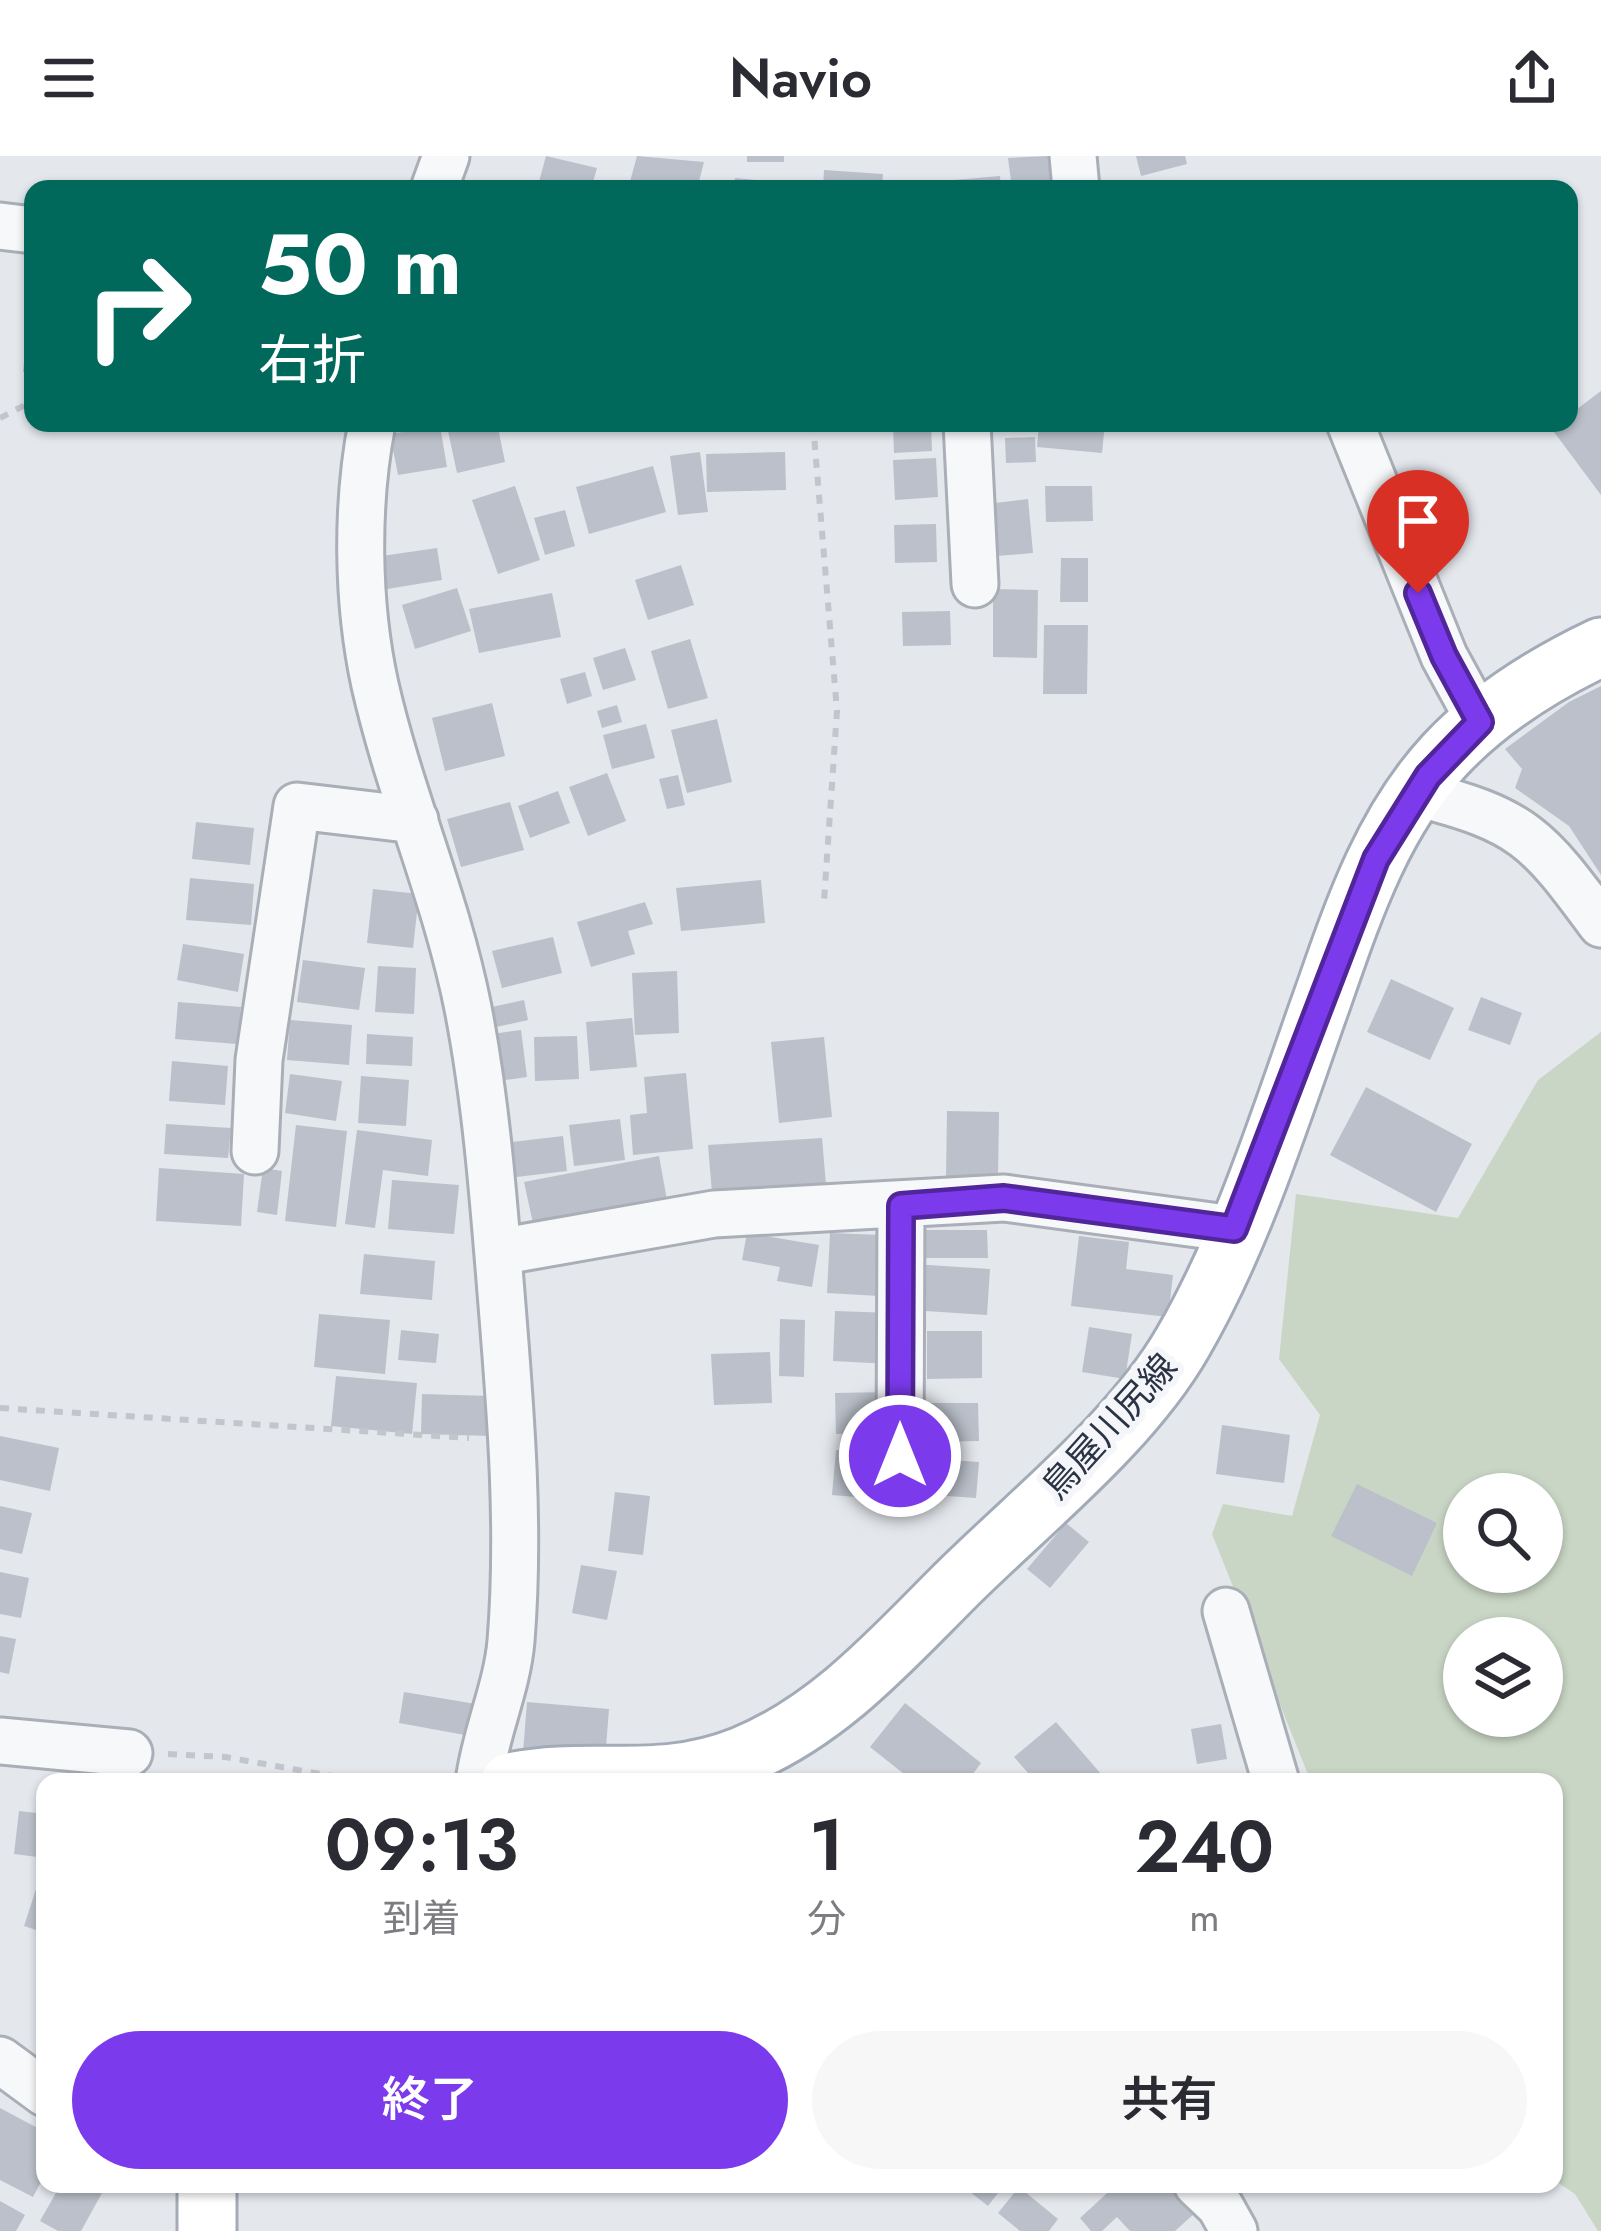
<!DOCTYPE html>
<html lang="ja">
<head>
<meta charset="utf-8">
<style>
	body { margin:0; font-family:Jost,"Noto Sans JP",sans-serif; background:#f7f7f7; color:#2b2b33; height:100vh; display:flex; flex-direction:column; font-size:45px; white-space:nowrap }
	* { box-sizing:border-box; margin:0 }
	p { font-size:39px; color:#7c7c81 }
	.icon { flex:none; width:66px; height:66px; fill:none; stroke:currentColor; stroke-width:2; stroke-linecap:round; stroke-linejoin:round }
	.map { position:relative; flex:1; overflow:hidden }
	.panel { position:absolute; left:36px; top:1617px; width:1527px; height:420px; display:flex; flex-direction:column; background:#fff; border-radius:24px; box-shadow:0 3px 9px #0004 }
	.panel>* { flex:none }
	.banner { position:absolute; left:24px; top:24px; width:1554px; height:252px; border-radius:24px; box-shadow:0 3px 9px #0004; background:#00695c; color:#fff; overflow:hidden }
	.tools { position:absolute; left:1443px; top:1317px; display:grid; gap:24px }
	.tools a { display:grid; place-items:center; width:120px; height:120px; border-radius:50%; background:#fff; box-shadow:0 3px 9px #0004; font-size:60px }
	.pin { position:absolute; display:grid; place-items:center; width:102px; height:102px; color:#fff; margin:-123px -51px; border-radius:50% 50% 50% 0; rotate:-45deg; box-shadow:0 0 12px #0007 }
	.pin .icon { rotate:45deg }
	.me { position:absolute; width:132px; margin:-66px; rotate:0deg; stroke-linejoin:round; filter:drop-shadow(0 0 9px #0008) }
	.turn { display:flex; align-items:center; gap:42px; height:252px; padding:0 36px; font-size:54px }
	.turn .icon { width:156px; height:156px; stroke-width:2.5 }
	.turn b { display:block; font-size:84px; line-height:102px }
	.eta { display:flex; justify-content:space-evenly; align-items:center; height:204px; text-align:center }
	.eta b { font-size:72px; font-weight:600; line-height:84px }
	.action { display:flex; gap:24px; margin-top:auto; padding:24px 36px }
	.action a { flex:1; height:138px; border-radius:72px; background:#7c3aed; color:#fff; font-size:48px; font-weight:600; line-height:138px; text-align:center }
	.action a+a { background:#f7f7f7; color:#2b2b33 }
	header { display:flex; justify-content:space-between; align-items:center; height:156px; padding:0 36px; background:#fff; font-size:54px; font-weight:600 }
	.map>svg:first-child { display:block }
</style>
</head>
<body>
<header><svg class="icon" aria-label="menu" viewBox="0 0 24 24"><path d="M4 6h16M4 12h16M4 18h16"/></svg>Navio<svg class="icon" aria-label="share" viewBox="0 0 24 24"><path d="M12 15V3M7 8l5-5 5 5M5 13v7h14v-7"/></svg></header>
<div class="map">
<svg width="1601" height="2075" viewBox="0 0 1601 2075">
	<rect width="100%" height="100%" fill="#e4e7ec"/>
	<!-- green -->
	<path fill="#c9d6c5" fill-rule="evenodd" d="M1601 876V2075H1598L1575 2038 1554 2024V1626H1311L1212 1378 1223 1348 1292 1360 1320 1259 1279 1203 1296 1038 1458 1062 1538 924ZM1464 1338H1542V1416H1464ZM1464 1482H1542V1560H1464Z"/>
	<!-- building -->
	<path fill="#bbc0ca" d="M546 0 597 12 591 33H537Z
		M637 0 704 6 697 33H628Z
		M747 0H784V6H747Z
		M1048 0 1052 33H1012L1008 2Z
		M1136 0H1185L1187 8 1141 20Z
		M824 14 883 18 882 33H823Z
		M1000 20 1001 33H944L943 25Z
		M735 22 788 27 787 33H734Z
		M30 152H33V217L23 216Z
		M1601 235V339L1551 272 1569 267V259Z
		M497 267 505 306 457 317 448 275Z
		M980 267H1033V275L980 273Z
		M1039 267H1105L1102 297 1037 291Z
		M931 268 932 295 894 297 893 270Z
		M440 270 447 311 398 319 390 278Z
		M1035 281 1036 306 1006 307 1005 282Z
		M700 296 708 356 678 359 670 300Z
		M785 296 786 334 707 336 706 298Z
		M936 302 938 341 895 344 893 304Z
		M653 310 666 356 589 378 576 331Z
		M515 330 540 404 498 418 472 344Z
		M1045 330H1092L1093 365 1046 366Z
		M1028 343 1033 397 984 401 979 349Z
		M565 354 575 390 545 399 534 362Z
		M936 368 937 406 895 407 894 369Z
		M437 392 442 424 387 433 382 400Z
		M1061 402H1088V446H1060Z
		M681 409 694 449 648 464 635 424Z
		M457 432 471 475 415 493 402 449Z
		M993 433 1038 434 1037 502 993 501Z
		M552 437 561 481 479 497 469 453Z
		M950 455 951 489 903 490 902 456Z
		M1044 469H1088L1087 538H1043Z
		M690 483 708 542 668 553 651 495Z
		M625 492 636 524 603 534 593 502Z
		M585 516 592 540 567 548 560 523Z
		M1601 530V719L1569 670 1515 632 1522 613 1505 593 1569 546Z
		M492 547 505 600 445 615 432 562Z
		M617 549 622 566 602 572 597 555Z
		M717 563 732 626 687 637 671 574Z
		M646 568 655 602 612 613 603 579Z
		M607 617 626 665 588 680 569 631Z
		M678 619 685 649 667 653 659 623Z
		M558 635 570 667 530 682 518 650Z
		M510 646 524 694 461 711 447 663Z
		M196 666 254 672 250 709 192 703Z
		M190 722 254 728 251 769 186 764Z
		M761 724 765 767 681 775 676 732Z
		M373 733 419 738 413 792 367 787Z
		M645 746 653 768 628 775 635 798 591 811 577 766Z
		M553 781 562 817 502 832 492 795Z
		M183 788 244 798 238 836 177 824Z
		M303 804 365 812 359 854 297 846Z
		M378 810 416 812 414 858 375 856Z
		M677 815 679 877 635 879 632 817Z
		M1391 823 1454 852 1430 904 1367 876Z
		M1481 841 1522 857 1510 889 1468 874Z
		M524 844 528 864 496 871 492 851Z
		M178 846 241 851 237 888 175 883Z
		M632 862 637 911 590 915 586 866Z
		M290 864 352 869 349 909 287 904Z
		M521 874 527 921 491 926 485 879Z
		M367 878 413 881 412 910 366 908Z
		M577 880 579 923 535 925 534 881Z
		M824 881 832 961 779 967 771 886Z
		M172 905 228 910 225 949 169 945Z
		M686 917 693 993 633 999 630 959 647 957 644 921Z
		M290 918 342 925 336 965 285 957Z
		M361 920 409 924 406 970 358 967Z
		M1366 931 1472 988 1436 1056 1330 999Z
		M947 955 999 956 998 1022H946Z
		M620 963 625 1004 574 1010 569 969Z
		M166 968 231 972 228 1002 164 998Z
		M296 969 347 975 336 1071 285 1065Z
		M357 974 432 984 428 1020 383 1014 375 1072 345 1068Z
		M563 980 567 1015 508 1022 504 987Z
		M822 982 826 1029 712 1037 708 989Z
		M659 1000 669 1055 536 1081 524 1026Z
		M159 1012 244 1018 241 1070 156 1065Z
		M263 1012 282 1015 277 1059 257 1056Z
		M392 1024 459 1029 454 1078 388 1073Z
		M914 1074H987L988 1102H914Z
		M747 1077 819 1089 812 1131 777 1125 780 1111 742 1104Z
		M830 1077 882 1079 879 1140 827 1137Z
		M1079 1080 1129 1086 1126 1113 1173 1119 1168 1161 1071 1150Z
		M364 1098 435 1105 432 1144 360 1138Z
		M913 1108 990 1113 987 1159 910 1154Z
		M835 1155 892 1157 890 1208 833 1205Z
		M319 1158 390 1164 385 1218 314 1211Z
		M780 1163 805 1164 804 1221 779 1220Z
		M1089 1171 1132 1178 1125 1223 1082 1216Z
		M401 1174 439 1178 436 1207 398 1204Z
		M927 1175H982V1222L927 1223Z
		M770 1196 772 1247 714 1249 711 1198Z
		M336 1220 417 1227 412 1278 331 1270Z
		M890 1236 892 1276 836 1278 835 1237Z
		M422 1238 492 1240 491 1280 421 1278Z
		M926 1247H978L979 1285 927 1286Z
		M1222 1269 1290 1279 1284 1327 1216 1318Z
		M0 1280 59 1292 50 1335 0 1324Z
		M836 1294 897 1298 894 1344 832 1339Z
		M921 1302 979 1306 976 1342 919 1338Z
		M1357 1328 1437 1367 1412 1420 1331 1380Z
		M615 1336 650 1340 643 1399 608 1395Z
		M0 1350 32 1357 22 1398 0 1393Z
		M1066 1367 1089 1386 1050 1432 1027 1413Z
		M581 1409 617 1415 607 1464 572 1457Z
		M0 1416 29 1422 21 1462 0 1458Z
		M0 1480 16 1483 9 1518 0 1516Z
		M404 1536 482 1549 476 1581 399 1567Z
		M527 1546 609 1553 605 1604 523 1597Z
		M905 1547 981 1607 967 1626H914L870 1591Z
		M1056 1566 1108 1626H1036L1014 1601Z
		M1221 1568 1227 1603 1197 1608 1191 1573Z
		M19 1655 45 1658V1702L14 1698Z
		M38 1727 45 1730V1777L24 1770Z
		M0 1952 45 1976V2018L33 2041 0 2024Z
		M61 2028H107L81 2075H58L40 2065Z
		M960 2028H1005L988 2050Z
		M1117 2028 1133 2034 1140 2028H1171L1196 2056 1175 2075H1130L1117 2061 1102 2075H1091L1080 2062Z
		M1019 2031 1058 2063 1049 2075H1020L998 2057Z
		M0 2045 25 2059 16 2075H0Z"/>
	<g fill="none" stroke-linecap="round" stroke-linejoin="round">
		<defs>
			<path id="minor" d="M1073 0 1076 33
				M434 33 446 0
				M0 70 33 74
				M372 267C356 349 357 447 375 529 400 639 446 741 468 852 487 950 494 1050 502 1149 511 1260 520 1374 511 1485 507 1532 485 1578 479 1626
				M967 267 975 428
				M1350 267 1444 500 1480 566
				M1416 637C1523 664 1537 681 1601 768
				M255 995 259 904 297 650 415 664
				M498 1096 714 1058 1004 1042 1234 1073
				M900 1301 901 1050
				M1226 1455 1276 1626
				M0 1585 129 1597
				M0 1904 45 1937
				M1197 2028 1220 2050 1234 2075"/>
			<path id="major" d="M510 1626C592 1609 657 1634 742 1600 828 1565 890 1495 954 1431 1028 1357 1131 1277 1183 1186 1244 1081 1282 955 1323 841 1353 755 1382 667 1445 599 1488 553 1544 518 1601 491
				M207 2075V2028"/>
		</defs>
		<!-- minor casing -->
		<use href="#minor" stroke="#a9aeb7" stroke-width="51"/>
		<!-- major casing -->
		<use href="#major" stroke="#a3abb8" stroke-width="63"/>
		<!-- path -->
		<path stroke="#c2c5cb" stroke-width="6" stroke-dasharray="9 9" stroke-linecap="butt" d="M0 262 33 245
			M813 267 837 555 824 745
			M0 1252 469 1282
			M168 1598 225 1601 366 1626"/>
		<!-- minor -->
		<use href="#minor" stroke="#f7f8fa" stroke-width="45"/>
		<!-- major -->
		<use href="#major" stroke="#fff" stroke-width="57"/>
	</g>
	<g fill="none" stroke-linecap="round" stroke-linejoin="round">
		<defs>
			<path id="route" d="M900 1300 901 1050 1004 1042 1234 1073 1376 703 1428 620 1480 566 1444 500 1418 437"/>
		</defs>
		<!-- route casing -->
		<use href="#route" stroke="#51269a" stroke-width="30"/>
		<!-- route -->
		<use href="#route" stroke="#7c3aed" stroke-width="21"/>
	</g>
	<g text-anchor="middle" stroke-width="12" stroke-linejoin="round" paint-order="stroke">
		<!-- street labels -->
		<g font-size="36" fill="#2b3445" stroke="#f4f6f9">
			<text transform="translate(1109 1270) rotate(-48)" y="13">鳥屋川尻線</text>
		</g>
	</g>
</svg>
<div class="tools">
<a><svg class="icon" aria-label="search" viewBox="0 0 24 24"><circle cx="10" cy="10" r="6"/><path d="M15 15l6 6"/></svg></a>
<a><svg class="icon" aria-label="layers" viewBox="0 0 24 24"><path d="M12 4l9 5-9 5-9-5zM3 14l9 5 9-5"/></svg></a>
</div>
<div class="pin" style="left:1418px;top:437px;background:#d93025"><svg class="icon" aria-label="arrive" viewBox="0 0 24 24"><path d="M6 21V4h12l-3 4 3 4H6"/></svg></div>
<svg class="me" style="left:900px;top:1300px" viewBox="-20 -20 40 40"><circle r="17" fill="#7c3aed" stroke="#fff" stroke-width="3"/><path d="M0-11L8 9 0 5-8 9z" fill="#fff"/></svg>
<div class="banner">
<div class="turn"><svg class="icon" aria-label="right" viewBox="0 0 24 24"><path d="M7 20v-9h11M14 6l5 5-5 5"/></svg><div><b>50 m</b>右折</div></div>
</div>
<section class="panel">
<div class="eta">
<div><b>09:13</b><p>到着</p></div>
<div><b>1</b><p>分</p></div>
<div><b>240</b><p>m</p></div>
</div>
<div class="action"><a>終了</a><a>共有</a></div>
</section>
</div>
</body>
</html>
